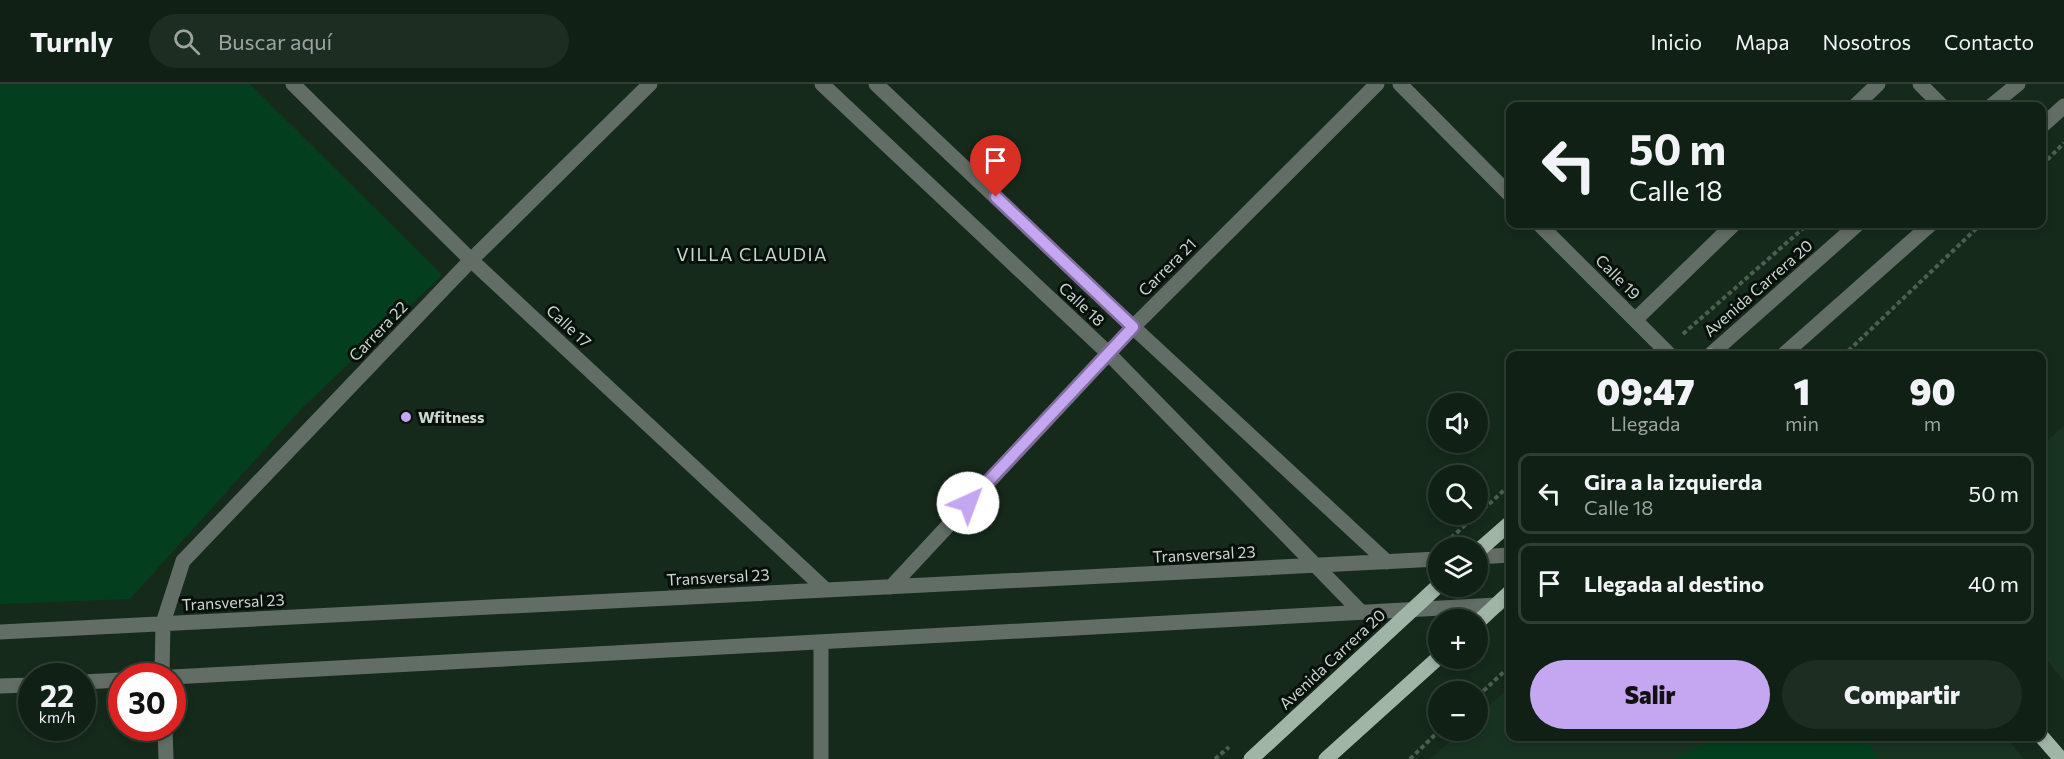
<!DOCTYPE html>
<html lang="es">
<head>
<meta charset="utf-8">
<style>
	body { margin:0; font-family:Commissioner,sans-serif; background:#1e2d22; color:#f1f3f6; height:100vh; display:flex; flex-direction:column; font-size:22px; white-space:nowrap }
	* { box-sizing:border-box; margin:0 }
	p { font-size:20px; color:#9ca3a0 }
	.icon { flex:none; width:33px; height:33px; fill:none; stroke:currentColor; stroke-width:2; stroke-linecap:round; stroke-linejoin:round }
	.map { position:relative; flex:1; overflow:hidden }
	.sheet { position:absolute; left:1506px; top:267px; width:540px; height:390px; display:flex; flex-direction:column; background:#102014; border-radius:12px; box-shadow:0 3px 9px #0003,0 0 0 2px #303e34 }
	.sheet>* { flex:none }
	.banner { position:absolute; left:1506px; top:18px; width:540px; height:126px; border-radius:12px; box-shadow:0 3px 9px #0003,0 0 0 2px #303e34; background:#102014; color:#f1f3f6; overflow:hidden }
	.tools { position:absolute; left:1428px; top:309px; display:grid; gap:12px }
	.tools a { display:grid; place-items:center; width:60px; height:60px; border-radius:50%; background:#102014; box-shadow:0 3px 9px #0003,0 0 0 2px #303e34; font-size:30px }
	.speed { position:absolute; left:18px; top:579px; display:flex; gap:12px; font-size:30px; font-weight:700; text-align:center }
	.speed>* { display:grid; place-content:center; width:78px; height:78px; border-radius:50%; background:#102014; box-shadow:0 3px 9px #0003,0 0 0 2px #303e34; line-height:1 }
	.speed small { font-size:15px; font-weight:400 }
	.speed .limit { border:9px solid #d22; background:#fff; color:#111 }
	.pin { position:absolute; display:grid; place-items:center; width:51px; height:51px; color:#fff; margin:-62px -26px; border-radius:50% 50% 50% 0; rotate:-45deg; box-shadow:0 0 6px #0007 }
	.pin .icon { rotate:45deg }
	.me { position:absolute; width:66px; margin:-33px; rotate:43deg; stroke-linejoin:round; filter:drop-shadow(0 0 4px #0008) }
	.turn { display:flex; align-items:center; gap:21px; height:126px; padding:0 24px; font-size:27px }
	.turn .icon { width:78px; height:78px; stroke-width:2.5 }
	.turn b { display:block; font-size:42px; line-height:51px }
	.eta { display:flex; justify-content:space-evenly; align-items:center; height:102px; text-align:center }
	.eta b { font-size:36px; font-weight:800; line-height:42px }
	.cta { display:flex; gap:12px; margin-top:auto; padding:12px 24px }
	.cta a { flex:1; height:69px; border-radius:36px; background:#c5a7f1; color:#111; font-size:24px; font-weight:800; line-height:69px; text-align:center }
	.cta a+a { background:#1e2d22; color:#f1f3f6 }
	ul { padding:0; list-style:none }
	li { display:flex; align-items:center; gap:18px; height:81px; margin:0 12px 9px; padding:0 12px; border:3px solid #303e34; border-radius:12px }
	li div { flex:1 }
	li b { display:block; font-size:22px }
	li em { font-style:normal }
	header { display:flex; align-items:center; gap:36px; box-sizing:border-box; height:84px; padding:0 30px; background:#102014; border-bottom:2px solid #303e34 }
	header strong { font-size:28px }
	nav { display:flex; gap:33px; margin-inline-start:auto; font-size:21px }
	.search { width:420px; height:54px; background:#1e2d22; display:flex; align-items:center; gap:15px; box-sizing:border-box; padding:0 21px; border-radius:33px; color:#9ca3a0; font-size:22px }
	.map>svg:first-child { display:block }
</style>
</head>
<body>
<header>
<strong>Turnly</strong>
<div class="search"><svg class="icon" aria-label="search" viewBox="0 0 24 24"><circle cx="10" cy="10" r="6"/><path d="M15 15l6 6"/></svg>Buscar aquí</div>
<nav><a>Inicio</a><a>Mapa</a><a>Nosotros</a><a>Contacto</a></nav>
</header>
<div class="map">
<svg width="2064" height="675" viewBox="0 0 2064 675">
	<rect width="100%" height="100%" fill="#152a1b"/>
	<!-- built -->
	<path fill="#183421" d="M2064 342V597L2042 570V361Z
		M1510 603V652H2005L2024 675H1430L1462 647 1478 646V632Z"/>
	<!-- green -->
	<path fill="#033f1e" d="M0 0H250L442 191 301 325 130 515 0 520Z
		M1720 653H1866L1877 675H1674Z"/>
	<g fill="none" stroke-linecap="round" stroke-linejoin="round">
		<!-- path -->
		<path stroke="#4c5f51" stroke-width="4" stroke-dasharray="4.5 3" stroke-linecap="butt" d="M2042 81 2064 59
			M1683 250 1808 140
			M1843 272 1981 140
			M1478 430 1510 401
			M1451 454 1477 430
			M1478 612 1510 582
			M1215 675 1229 663
			M1410 675 1440 646"/>
		<!-- minor -->
		<path stroke="#626d65" stroke-width="15" d="M293 0 471 176 826 506
			M822 0 1108 269 1360 527
			M876 0 1133 243 1387 478
			M1400 0 1510 111
			M1920 0 1942 22
			M1855 22 1878 0
			M1991 22 2018 0
			M2042 42 2064 22
			M1539 140 1671 272
			M1635 236 1734 140
			M1710 271 1858 140
			M1782 272 1931 140
			M1478 473 1510 471
			M891 503 1133 243 1377 0
			M0 548 1438 475
			M821 558V675
			M162 592 163 539 183 477 471 176 650 0
			M172 593 1497 521
			M82 598 122 596
			M0 602 32 601
			M165 644 166 675"/>
		<!-- major -->
		<path stroke="#a0b5a5" stroke-width="15" d="M1709 272H1711
			M1478 467 1510 439
			M1478 538 1510 508
			M2041 652 2061 675
			M1251 675 1438 502
			M1326 675 1438 574"/>
	</g>
	<g fill="none" stroke-linecap="round" stroke-linejoin="round">
		<defs>
			<path id="route" d="M968 419 1133 243 996 113"/>
		</defs>
		<!-- route casing -->
		<use href="#route" stroke="#806d9d" stroke-width="15"/>
		<!-- route -->
		<use href="#route" stroke="#c5a7f1" stroke-width="10"/>
	</g>
	<!-- markers -->
	<circle fill="#c5a7f1" stroke="#07100a" stroke-width="2" cx="406" cy="333" r="6"/>
	<g text-anchor="middle" stroke-width="6" stroke-linejoin="round" paint-order="stroke">
		<!-- street labels -->
		<g font-size="16" fill="#cad7cd" stroke="#07100a">
			<text transform="translate(1167 183) rotate(-45)" y="6">Carrera 21</text>
			<text transform="translate(1618 193) rotate(45)" y="6">Calle 19</text>
			<text transform="translate(1758 204) rotate(-41)" y="6">Avenida Carrera 20</text>
			<text transform="translate(1082 220) rotate(43)" y="6">Calle 18</text>
			<text transform="translate(569 242) rotate(43)" y="6">Calle 17</text>
			<text transform="translate(378 247) rotate(-46)" y="6">Carrera 22</text>
			<text transform="translate(1204 470) rotate(-3)" y="6">Transversal 23</text>
			<text transform="translate(718 493) rotate(-3)" y="6">Transversal 23</text>
			<text transform="translate(233 518) rotate(-3)" y="6">Transversal 23</text>
			<text transform="translate(1332 575) rotate(-43)" y="6">Avenida Carrera 20</text>
		</g>
		<!-- poi labels -->
		<g font-size="16" font-weight="bold" fill="#cad7cd" stroke="#07100a" text-anchor="start">
			<text x="418" y="339">Wfitness</text>
		</g>
		<!-- neighbourhood labels -->
		<g font-size="18" letter-spacing="1.5" fill="#cad7cd" stroke="#07100a">
			<text x="752" y="177">VILLA CLAUDIA</text>
		</g>
	</g>
</svg>
<div class="tools">
<a><svg class="icon" aria-label="sound" viewBox="0 0 24 24"><path d="M4 9h4l5-4v14l-5-4H4zM17 9q2 3 0 6"/></svg></a>
<a><svg class="icon" aria-label="search" viewBox="0 0 24 24"><circle cx="10" cy="10" r="6"/><path d="M15 15l6 6"/></svg></a>
<a><svg class="icon" aria-label="layers" viewBox="0 0 24 24"><path d="M12 4l9 5-9 5-9-5zM3 14l9 5 9-5"/></svg></a>
<a>+</a>
<a>−</a>
</div>
<div class="speed"><div>22<small>km/h</small></div><div class="limit">30</div></div>
<div class="pin" style="left:996px;top:113px;background:#d93025"><svg class="icon" aria-label="arrive" viewBox="0 0 24 24"><path d="M6 21V4h12l-3 4 3 4H6"/></svg></div>
<svg class="me" style="left:968px;top:419px" viewBox="-20 -20 40 40"><circle r="19" fill="#fff"/><path d="M0-13L10 11 0 6-10 11z" fill="#c5a7f1"/></svg>
<div class="banner">
<div class="turn"><svg class="icon" aria-label="left" viewBox="0 0 24 24"><path d="M17 20v-9H6M10 6l-5 5 5 5"/></svg><div><b>50 m</b>Calle 18</div></div>
</div>
<section class="sheet">
<div class="eta">
<div><b>09:47</b><p>Llegada</p></div>
<div><b>1</b><p>min</p></div>
<div><b>90</b><p>m</p></div>
</div>
<ul>
<li><svg class="icon" aria-label="left" viewBox="0 0 24 24"><path d="M17 20v-9H6M10 6l-5 5 5 5"/></svg><div><b>Gira a la izquierda</b><p>Calle 18</p></div><em>50 m</em></li>
<li><svg class="icon" aria-label="arrive" viewBox="0 0 24 24"><path d="M6 21V4h12l-3 4 3 4H6"/></svg><div><b>Llegada al destino</b></div><em>40 m</em></li>
</ul>
<div class="cta"><a>Salir</a><a>Compartir</a></div>
</section>
</div>
</body>
</html>
